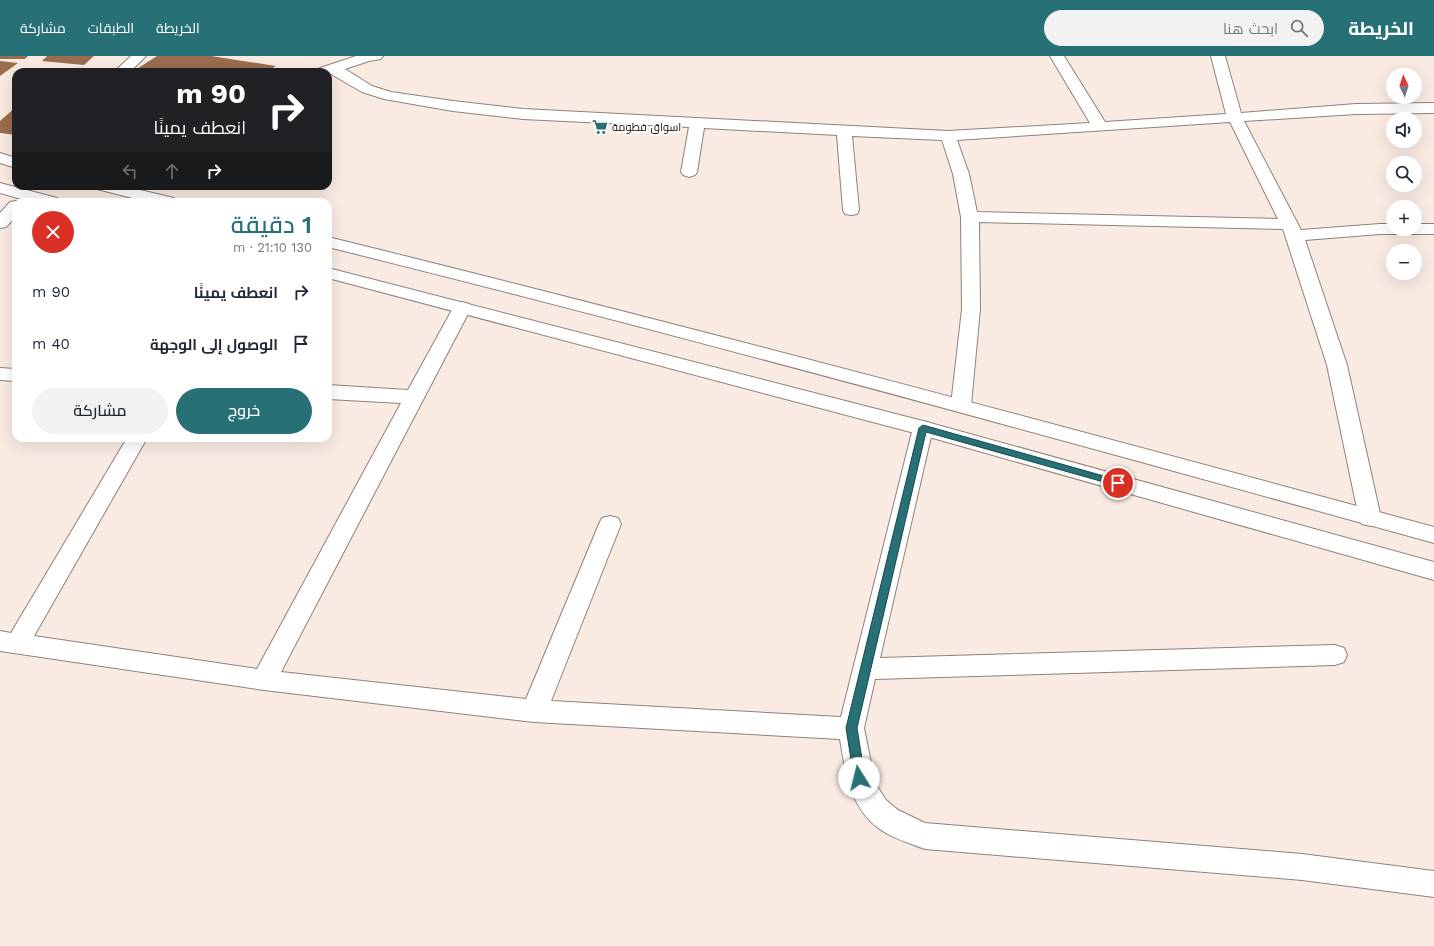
<!DOCTYPE html>
<html lang="ar">
<head>
<meta charset="utf-8">
<style>
	body { margin:0; font-family:"Work Sans",Cairo,sans-serif; background:#f2f2f3; color:#1f2937; direction:rtl; height:100vh; display:flex; flex-direction:column; font-size:15px; white-space:nowrap }
	* { box-sizing:border-box; margin:0 }
	p { font-size:13px; color:#747a83 }
	.icon { flex:none; width:22px; height:22px; fill:none; stroke:currentColor; stroke-width:2; stroke-linecap:round; stroke-linejoin:round }
	.map { position:relative; flex:1; overflow:hidden; direction:ltr }
	.drawer { position:absolute; left:12px; top:142px; width:320px; height:244px; display:flex; flex-direction:column; background:#fff; border-radius:12px; box-shadow:0 4px 16px #0002; direction:rtl }
	.drawer>* { flex:none }
	.guide { position:absolute; left:12px; top:12px; width:320px; height:122px; border-radius:12px; box-shadow:0 4px 16px #0002; direction:rtl; background:#202124; color:#fff; overflow:hidden }
	.needle { width:26px; rotate:356deg }
	.buttons { position:absolute; left:1386px; top:12px; display:grid; gap:8px }
	.buttons a { display:grid; place-items:center; width:36px; height:36px; border-radius:50%; background:#fff; box-shadow:0 4px 16px #0002; font-size:20px }
	.pin { position:absolute; display:grid; place-items:center; width:34px; height:34px; color:#fff; margin:-17px; border:2px solid #fff; border-radius:50%; box-shadow:0 1px 4px #0007 }
	.me { position:absolute; width:44px; margin:-22px; rotate:351deg; stroke-linejoin:round; filter:drop-shadow(0 0 3px #0008) }
	.turn { display:flex; align-items:center; gap:14px; height:84px; padding:0 20px; font-size:18px }
	.turn .icon { width:52px; height:52px; stroke-width:2.5 }
	.turn b { display:block; font-size:28px; line-height:34px }
	.lanes { display:flex; align-items:center; height:38px; padding:0 20px; background:#0003; justify-content:center; gap:20px; direction:ltr }
	.lanes .off { opacity:.35 }
	.round { display:grid; place-items:center; flex:none; width:42px; height:42px; border-radius:21px; background:#f2f2f3 }
	.overview { display:flex; align-items:center; justify-content:space-between; height:68px; padding:0 20px }
	h1 { font-size:24px; font-weight:600; line-height:30px; color:#267076 }
	.primary-button { display:flex; gap:8px; margin-top:auto; padding:8px 20px }
	.primary-button a { flex:1; height:46px; border-radius:24px; background:#267076; color:#fff; font-size:16px; font-weight:600; line-height:46px; text-align:center }
	.primary-button a+a { background:#f2f2f3; color:#1f2937 }
	ul { padding:0; list-style:none }
	li { display:flex; align-items:center; gap:12px; height:52px; padding:0 20px }
	li div { flex:1 }
	li b { display:block; font-size:15px }
	li em { font-style:normal }
	header { display:flex; align-items:center; gap:24px; box-sizing:border-box; height:56px; padding:0 20px; background:#267076; color:#fff }
	header strong { font-size:19px }
	nav { display:flex; gap:22px; margin-inline-start:auto; font-size:14px }
	.search { width:280px; height:36px; background:#f2f2f3; display:flex; align-items:center; gap:10px; box-sizing:border-box; padding:0 14px; border-radius:22px; color:#747a83; font-size:15px }
	.map>svg:first-child { display:block }
</style>
</head>
<body>
<header>
<strong>الخريطة</strong>
<div class="search"><svg class="icon" aria-label="search" viewBox="0 0 24 24"><circle cx="10" cy="10" r="6"/><path d="M15 15l6 6"/></svg>ابحث هنا</div>
<nav><a>الخريطة</a><a>الطبقات</a><a>مشاركة</a></nav>
</header>
<div class="map">
<svg width="1434" height="890" viewBox="0 0 1434 890">
	<rect width="100%" height="100%" fill="#f9ebe2"/>
	<!-- building -->
	<path fill="#9b6c4e" d="M0 0H28L25 3H0Z
		M47 0H94L84 9 42 5Z
		M157 0H211L276 10 265 16H132Z
		M0 5 18 7 0 20Z
		M16 51V79L0 77V65Z"/>
	<g fill="none" stroke-linecap="round" stroke-linejoin="round">
		<defs>
			<path id="minor" d="M131 0H146L130 16H114Z
				M356 0H383L381 3 369 5 345 13 372 30 391 36 453 45 523 53 948 75 1090 67 1050 0H1064L1105 66 1226 58 1211 0H1225L1241 57 1356 48 1434 47V57L1356 58 1244 65 1301 174 1380 168H1393V173H1415V168H1434V178H1380L1305 184 1347 309 1381 462 1378 468 1370 470 1362 468 1359 462 1327 309 1283 173 979 166 980 253 971 349 968 354 961 356 954 354 951 349 962 253 961 161 953 118 942 84 852 80 859 154 857 158 851 159 845 158 843 154 837 79 704 72 697 116 695 119 689 121 683 119 681 116 689 71 523 63 453 55 384 43 362 36 331 18 328 19V16L318 15 320 12ZM1230 66 1278 163 977 156 969 118 957 84Z
				M16 145 20 146H16V160L6 171 0 172V157L10 146Z
				M462 246 469 248 471 252 281 616 526 643 599 468 602 462 610 460 618 462 621 468 551 645 841 661 913 372 916 367 923 365 930 367 933 372 880 602 1335 589 1344 592 1347 599 1344 606 1335 609 875 623 864 672 875 727 886 744 898 754 925 767 1302 798 1434 815V841L1302 824 925 793C909 787 891 782 877 771 850 750 845 715 840 683L534 666 264 634 0 595V575L11 577 127 382H147L34 580 257 613 401 347 328 343V329L408 334 453 252 455 248Z
				M0 312 16 313V325L0 324Z"/>
			<path id="tertiary" d="M0 97 16 102V112L0 107Z
				M0 127 57 142 59 146H32L0 137Z
				M95 130H123L174 142 176 146H148L97 133Z
				M328 181C698 272 1066 371 1434 471V487C1066 385 698 283 328 191Z
				M328 212 923 365 1434 506V524L922 379 328 222Z"/>
		</defs>
		<!-- minor casing -->
		<use href="#minor" stroke="#8e827a" stroke-width="2"/>
		<!-- tertiary casing -->
		<use href="#tertiary" stroke="#8e827a" stroke-width="2"/>
		<!-- minor -->
		<use href="#minor" fill="#fff" fill-rule="evenodd"/>
		<!-- tertiary -->
		<use href="#tertiary" fill="#fff" fill-rule="evenodd"/>
	</g>
	<!-- route -->
	<path fill="#267076" stroke="#19494d" d="M923 369 1118 424 1123 427 1118 430 926 376 857 672 865 722 863 725 859 726 855 725 854 722 846 672 919 372Z"/>
	<!-- icons -->
	<defs>
		<symbol id="supermarket-bare" viewBox="-9 -9 18 18"><path d="M-6-5.5h2.5l.6 2H6L4.5 2H-2.5L-4.4-4H-6ZM-1.5 3.2a1.3 1.3 0 1 0 .1 0ZM3 3.2a1.3 1.3 0 1 0 .1 0Z" fill="#267076" stroke="#fdfbf9" stroke-width="2.5" paint-order="stroke"/></symbol>
	</defs>
	<g fill-rule="evenodd">
		<use href="#supermarket-bare" x="589" y="60" width="22" height="22"/>
	</g>
	<g text-anchor="middle" stroke-width="3.5" stroke-linejoin="round" paint-order="stroke">
		<!-- far-poi labels -->
		<g font-size="11" fill="#130f0c" stroke="#fdfbf9" text-anchor="start">
			<text x="612" y="75">اسواق فطومة</text>
		</g>
	</g>
</svg>
<div class="buttons">
<a><svg class="needle" viewBox="-14 -14 28 28"><path d="M0-13l5 13h-10z" fill="#e53935"/><path d="M0 13l5-13h-10z" fill="#747a83"/></svg></a>
<a><svg class="icon" aria-label="sound" viewBox="0 0 24 24"><path d="M4 9h4l5-4v14l-5-4H4zM17 9q2 3 0 6"/></svg></a>
<a><svg class="icon" aria-label="search" viewBox="0 0 24 24"><circle cx="10" cy="10" r="6"/><path d="M15 15l6 6"/></svg></a>
<a>+</a>
<a>−</a>
</div>
<div class="pin" style="left:1118px;top:427px;background:#d93025"><svg class="icon" aria-label="arrive" viewBox="0 0 24 24"><path d="M6 21V4h12l-3 4 3 4H6"/></svg></div>
<svg class="me" style="left:859px;top:722px" viewBox="-20 -20 40 40"><circle r="19" fill="#fff"/><path d="M0-13L10 11 0 6-10 11z" fill="#267076"/></svg>
<div class="guide">
<div class="turn"><svg class="icon" aria-label="right" viewBox="0 0 24 24"><path d="M7 20v-9h11M14 6l5 5-5 5"/></svg><div><b>90 m</b>انعطف يمينًا</div></div>
<div class="lanes"><svg class="icon off" aria-label="left" viewBox="0 0 24 24"><path d="M17 20v-9H6M10 6l-5 5 5 5"/></svg><svg class="icon off" aria-label="ahead" viewBox="0 0 24 24"><path d="M12 20V5M6 11l6-6 6 6"/></svg><svg class="icon" aria-label="right" viewBox="0 0 24 24"><path d="M7 20v-9h11M14 6l5 5-5 5"/></svg></div>
</div>
<section class="drawer">
<div class="overview"><div><h1>1 دقيقة</h1><p>130 m · 21:10</p></div><a class="round" style="background:#d93025;color:#fff"><svg class="icon" aria-label="close" viewBox="0 0 24 24"><path d="M6 6l12 12M18 6L6 18"/></svg></a></div>
<ul>
<li><svg class="icon" aria-label="right" viewBox="0 0 24 24"><path d="M7 20v-9h11M14 6l5 5-5 5"/></svg><div><b>انعطف يمينًا</b></div><em>90 m</em></li>
<li><svg class="icon" aria-label="arrive" viewBox="0 0 24 24"><path d="M6 21V4h12l-3 4 3 4H6"/></svg><div><b>الوصول إلى الوجهة</b></div><em>40 m</em></li>
</ul>
<div class="primary-button"><a>خروج</a><a>مشاركة</a></div>
</section>
</div>
</body>
</html>
